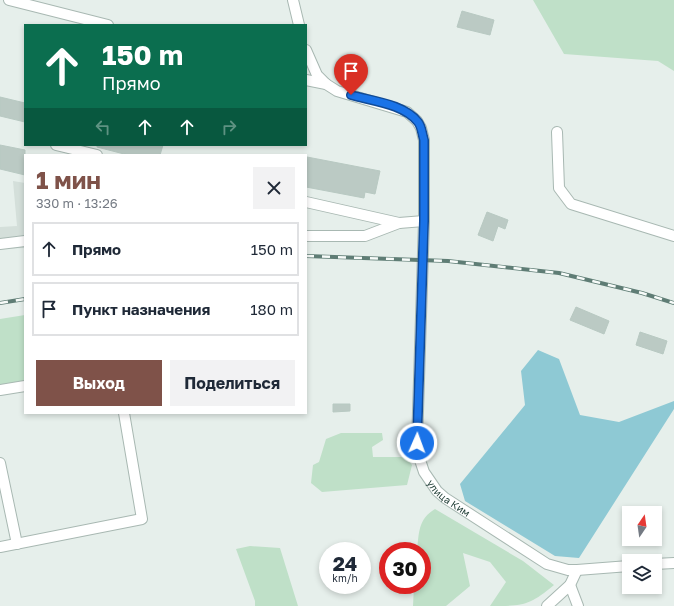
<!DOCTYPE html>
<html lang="ru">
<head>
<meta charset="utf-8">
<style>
	body { margin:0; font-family:"Golos Text",sans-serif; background:#f2f2f3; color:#1f2937; height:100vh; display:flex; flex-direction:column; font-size:15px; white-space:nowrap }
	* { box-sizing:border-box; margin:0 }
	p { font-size:13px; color:#747a83 }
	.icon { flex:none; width:22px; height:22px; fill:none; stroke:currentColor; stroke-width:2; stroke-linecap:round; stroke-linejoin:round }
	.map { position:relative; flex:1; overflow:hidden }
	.details { position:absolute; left:24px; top:154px; width:283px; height:260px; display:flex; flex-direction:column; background:#fff; border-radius:0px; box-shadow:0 2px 6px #0003 }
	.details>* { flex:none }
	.banner { position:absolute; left:24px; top:24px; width:283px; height:122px; border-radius:0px; box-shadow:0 2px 6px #0003; background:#0b6e4f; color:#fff; overflow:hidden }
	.needle { width:26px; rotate:13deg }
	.controls { position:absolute; left:622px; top:506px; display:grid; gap:8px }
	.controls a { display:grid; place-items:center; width:40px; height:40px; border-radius:0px; background:#fff; box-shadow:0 2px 6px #0003; font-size:20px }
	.speed { position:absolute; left:319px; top:542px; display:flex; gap:8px; font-size:20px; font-weight:700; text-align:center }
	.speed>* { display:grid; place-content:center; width:52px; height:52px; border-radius:50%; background:#fff; box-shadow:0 2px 6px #0003; line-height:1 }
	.speed small { font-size:10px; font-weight:400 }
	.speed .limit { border:6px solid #d22; background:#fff; color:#111 }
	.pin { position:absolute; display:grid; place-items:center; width:34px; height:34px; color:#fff; margin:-41px -17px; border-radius:50% 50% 50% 0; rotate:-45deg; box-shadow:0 0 4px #0007 }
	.pin .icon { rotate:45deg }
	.me { position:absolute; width:44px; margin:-22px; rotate:2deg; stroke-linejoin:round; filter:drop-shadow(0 0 3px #0008) }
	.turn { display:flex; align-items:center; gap:14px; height:84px; padding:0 12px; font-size:18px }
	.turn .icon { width:52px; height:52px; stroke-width:2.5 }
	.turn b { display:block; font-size:28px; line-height:34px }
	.lanes { display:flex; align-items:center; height:38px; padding:0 12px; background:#0003; justify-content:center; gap:20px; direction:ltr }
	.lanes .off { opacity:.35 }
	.round { display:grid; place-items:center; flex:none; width:42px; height:42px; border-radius:0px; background:#f2f2f3 }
	.head { display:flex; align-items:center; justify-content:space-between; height:68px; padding:0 12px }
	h1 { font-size:24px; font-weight:700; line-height:30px; color:#7f5249 }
	.button { display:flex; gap:8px; margin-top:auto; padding:8px 12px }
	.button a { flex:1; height:46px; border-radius:0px; background:#7f5249; color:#fff; font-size:16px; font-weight:700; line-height:46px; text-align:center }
	.button a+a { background:#f2f2f3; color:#1f2937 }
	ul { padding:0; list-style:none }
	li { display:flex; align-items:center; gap:12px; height:54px; margin:0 8px 6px; padding:0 4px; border:2px solid #e0e1e3; border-radius:0px }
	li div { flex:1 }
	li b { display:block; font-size:15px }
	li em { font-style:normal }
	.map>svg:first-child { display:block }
</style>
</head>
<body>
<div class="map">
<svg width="674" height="606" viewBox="0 0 674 606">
	<rect width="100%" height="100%" fill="#e6efeb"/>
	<!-- built -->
	<path fill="#d4dfda" d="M13 181 25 183V248L0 249V227L17 226Z"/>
	<!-- green -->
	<path fill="#bfe0c8" d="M533 0H674V71L658 61 564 54Z
		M25 315V381L0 385V319Z
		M341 433H382L383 440 372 447 373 457H406L412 465 407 485 322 492 311 483 313 465 319 462 326 439Z
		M435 509 523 561 554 585C529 606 523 606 490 606L506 582 490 562 463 553 470 586 446 606H413L414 585H422V551H417C419 533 418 519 435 509Z
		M250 546 280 548 298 606H255V601L236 549Z"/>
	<!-- water -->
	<path fill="#8ec9d4" d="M538 350 559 359 580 415 619 422 674 401V409L579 558 555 556 465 501 460 484 525 405 521 371Z"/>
	<!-- building -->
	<path fill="#bbcac4" stroke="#b8c9c2" d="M462 11 494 20 490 35 457 27Z
		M0 97 25 103V122L0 116Z
		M0 145 25 150V175L0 169Z
		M97 145H163L160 155H128L97 147Z
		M307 157 380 171 375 194 365 192 364 198 306 187Z
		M487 212 508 220 505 229 498 226 493 241 478 235Z
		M576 307 609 321 604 334 570 320Z
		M640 332 667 341 663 354 636 345Z
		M333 404H350V411L333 412Z"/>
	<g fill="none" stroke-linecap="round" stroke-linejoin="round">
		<defs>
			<g id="minor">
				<path d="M9 0 108 25"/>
				<path d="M293 0 299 25"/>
				<path d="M306 50 317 75 326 84"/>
				<path id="s1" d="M306 80 326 84 337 91 407 112 417 121 421 128 424 140V221L417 443 418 454 424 472 437 491 445 498 547 564 568 570H577L629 566"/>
				<path d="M557 132 559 188 571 204 674 236"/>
				<path d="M56 145 97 155"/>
				<path d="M306 202 399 223"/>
				<path d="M306 236H365L399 223 424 221"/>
				<path d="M0 244 25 241"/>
				<path d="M0 390 25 386"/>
				<path d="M0 463 17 544"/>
				<path d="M0 547 142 519 124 413"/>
				<path d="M655 564 674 563"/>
				<path d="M570 585 578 606"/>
				<path d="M547 606 570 585 577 570"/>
			</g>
		</defs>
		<!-- minor casing -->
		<use href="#minor" stroke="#a8b8b2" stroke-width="12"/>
		<!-- minor -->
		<use href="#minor" stroke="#fff" stroke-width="10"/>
		<defs>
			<path id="rail" d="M306 256 448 261 559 273 642 293 674 303
				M0 303 25 299"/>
		</defs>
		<!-- rail casing -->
		<use href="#rail" stroke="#5f7d75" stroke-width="4"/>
		<!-- rail -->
		<use href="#rail" stroke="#f7fbf9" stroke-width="2.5" stroke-dasharray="8" stroke-linecap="butt"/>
	</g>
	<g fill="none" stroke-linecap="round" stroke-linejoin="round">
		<defs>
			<path id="route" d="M351 95C372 101 404 104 418 122 422 127 422 134 424 140V221L417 443"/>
		</defs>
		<!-- route casing -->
		<use href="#route" stroke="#114b97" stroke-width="10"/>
		<!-- route -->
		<use href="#route" stroke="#1a73e8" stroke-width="7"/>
	</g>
	<g text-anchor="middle" stroke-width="4" stroke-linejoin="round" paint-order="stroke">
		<!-- street labels -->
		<g font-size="10" fill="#24423a" stroke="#f7fbf9">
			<text dy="4" stroke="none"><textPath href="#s1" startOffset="510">улица Ким</textPath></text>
		</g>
	</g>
</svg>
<div class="controls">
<a><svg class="needle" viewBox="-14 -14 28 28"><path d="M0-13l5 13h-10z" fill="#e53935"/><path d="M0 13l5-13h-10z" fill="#747a83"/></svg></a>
<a><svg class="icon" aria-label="layers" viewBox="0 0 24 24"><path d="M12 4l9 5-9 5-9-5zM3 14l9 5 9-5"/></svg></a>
</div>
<div class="speed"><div>24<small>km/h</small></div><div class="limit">30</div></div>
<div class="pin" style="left:351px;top:95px;background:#d93025"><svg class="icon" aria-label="arrive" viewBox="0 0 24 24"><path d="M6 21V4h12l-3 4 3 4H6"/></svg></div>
<svg class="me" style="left:417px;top:443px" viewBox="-20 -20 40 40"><circle r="17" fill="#1a73e8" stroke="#fff" stroke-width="3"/><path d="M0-11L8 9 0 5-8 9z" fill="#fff"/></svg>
<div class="banner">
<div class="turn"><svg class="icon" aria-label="ahead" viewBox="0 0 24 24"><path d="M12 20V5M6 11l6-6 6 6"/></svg><div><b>150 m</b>Прямо</div></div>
<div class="lanes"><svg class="icon off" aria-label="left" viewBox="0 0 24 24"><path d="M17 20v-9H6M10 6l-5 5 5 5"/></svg><svg class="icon" aria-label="ahead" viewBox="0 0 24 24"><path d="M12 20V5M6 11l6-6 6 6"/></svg><svg class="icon" aria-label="ahead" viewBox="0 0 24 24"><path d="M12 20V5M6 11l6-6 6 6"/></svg><svg class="icon off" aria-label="right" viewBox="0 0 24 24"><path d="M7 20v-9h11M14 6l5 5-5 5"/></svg></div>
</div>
<section class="details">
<div class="head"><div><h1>1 мин</h1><p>330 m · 13:26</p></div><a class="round"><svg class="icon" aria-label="close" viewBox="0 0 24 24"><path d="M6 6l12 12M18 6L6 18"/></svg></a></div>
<ul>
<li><svg class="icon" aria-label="ahead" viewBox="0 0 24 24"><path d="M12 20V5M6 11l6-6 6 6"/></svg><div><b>Прямо</b></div><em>150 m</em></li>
<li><svg class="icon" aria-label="arrive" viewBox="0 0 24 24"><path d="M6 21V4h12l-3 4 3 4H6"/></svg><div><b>Пункт назначения</b></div><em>180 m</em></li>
</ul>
<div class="button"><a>Выход</a><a>Поделиться</a></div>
</section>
</div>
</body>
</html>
